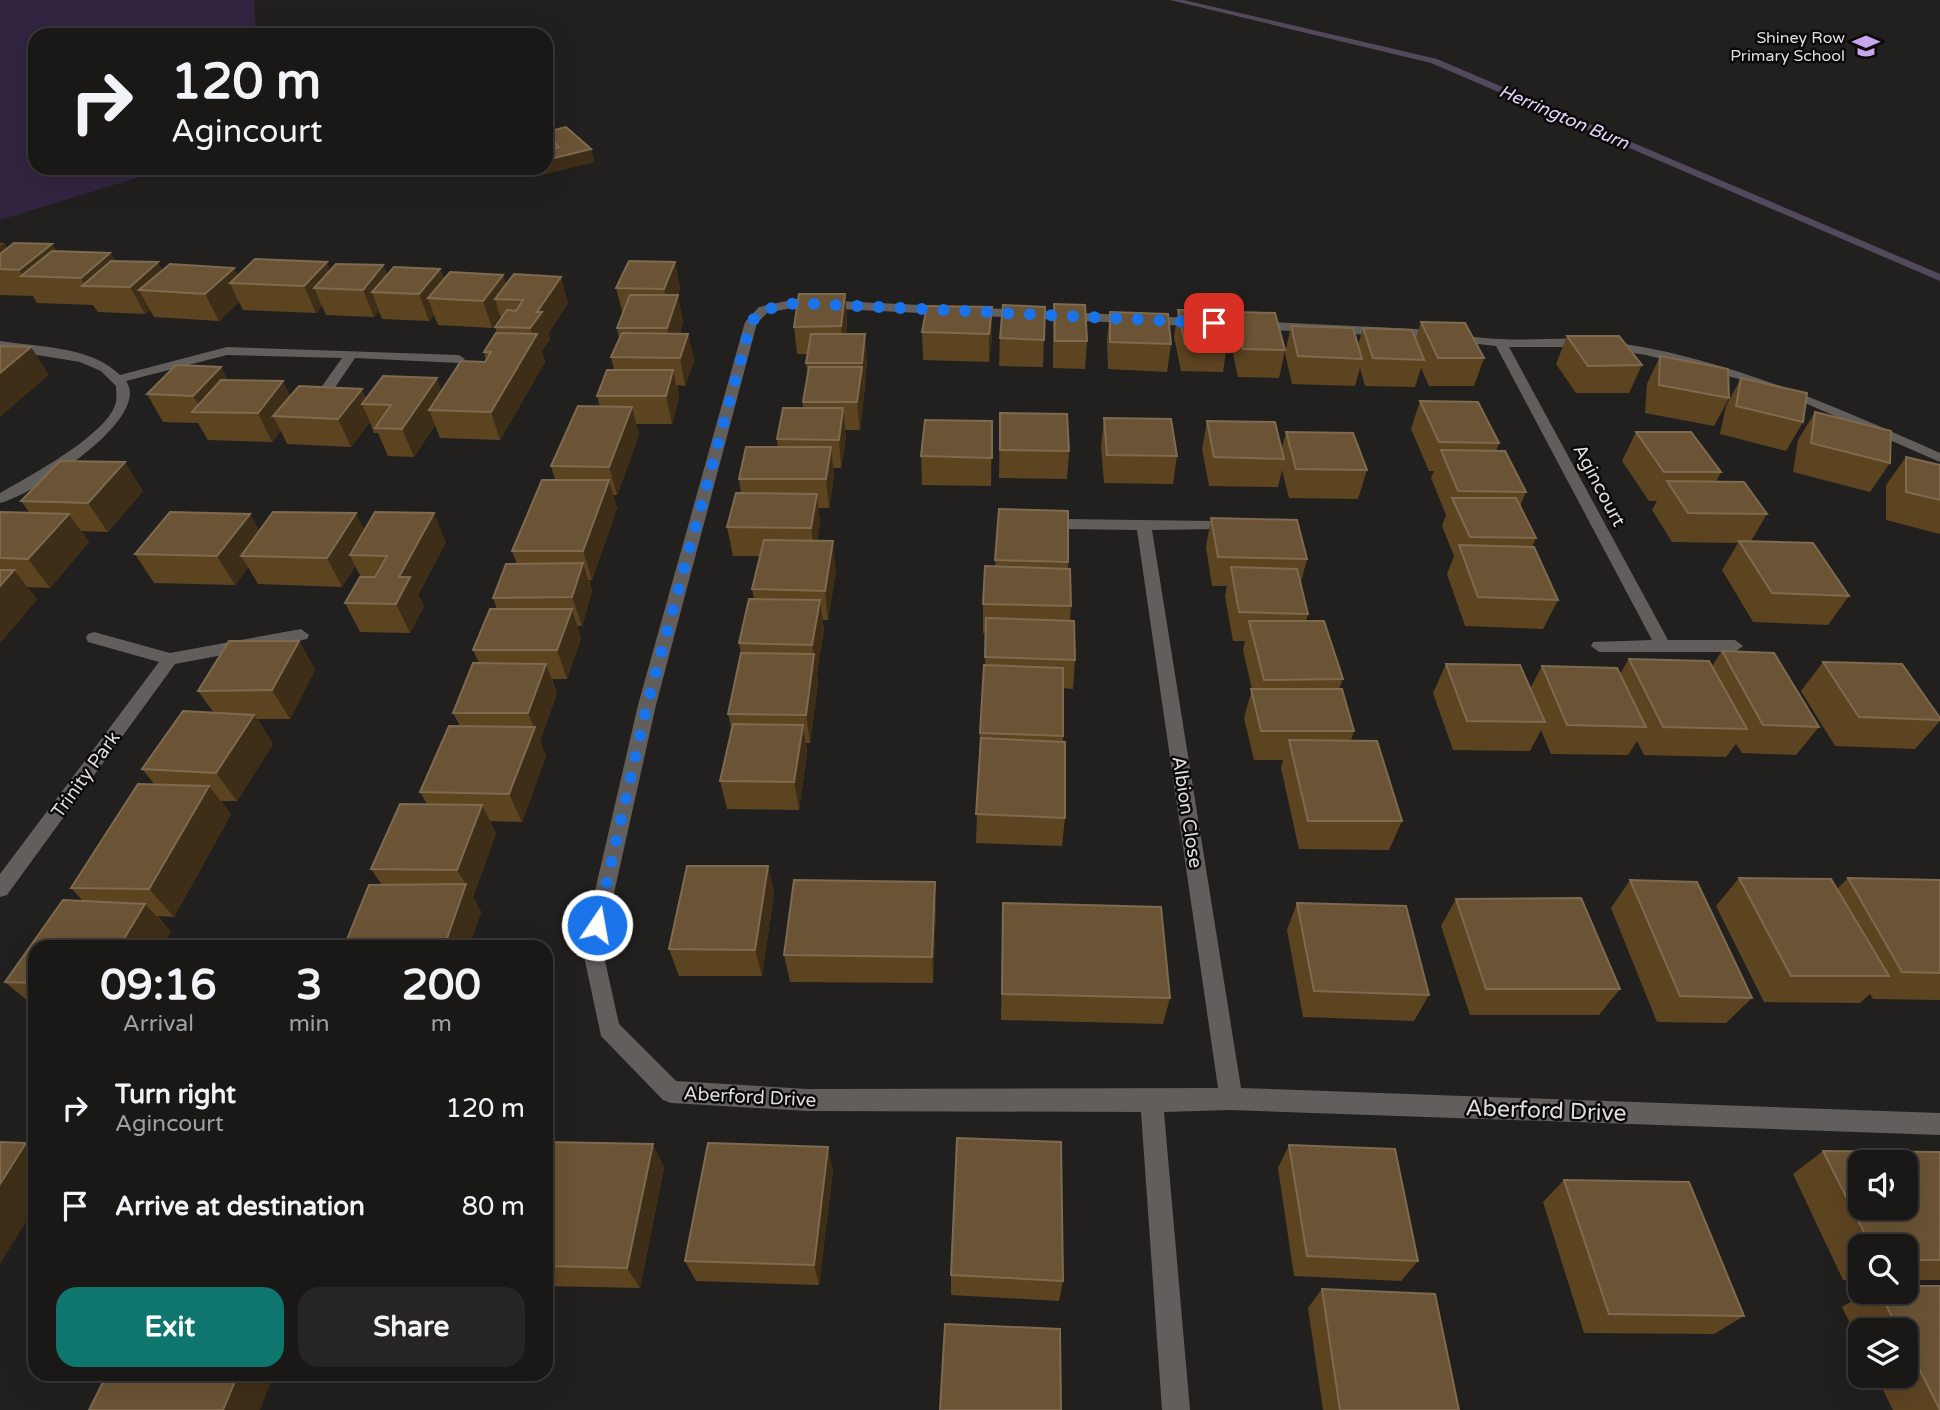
<!DOCTYPE html>
<html lang="en">
<head>
<meta charset="utf-8">
<style>
	body { margin:0; font-family:"Varela Round",sans-serif; background:#272523; color:#f1f3f6; height:100vh; display:flex; flex-direction:column; font-size:26px; white-space:nowrap }
	* { box-sizing:border-box; margin:0 }
	p { font-size:23px; color:#9fa0a1 }
	.icon { flex:none; width:38px; height:38px; fill:none; stroke:currentColor; stroke-width:2; stroke-linecap:round; stroke-linejoin:round }
	.map { position:relative; flex:1; overflow:hidden }
	.drawer { position:absolute; left:28px; top:940px; width:525px; height:441px; display:flex; flex-direction:column; background:#1a1816; border-radius:21px; box-shadow:0 7px 28px #0002,0 0 0 2px #383735 }
	.drawer>* { flex:none }
	.guide { position:absolute; left:28px; top:28px; width:525px; height:147px; border-radius:21px; box-shadow:0 7px 28px #0002,0 0 0 2px #383735; background:#1a1816; color:#f1f3f6; overflow:hidden }
	.tools { position:absolute; left:1848px; top:1150px; display:grid; gap:14px }
	.tools a { display:grid; place-items:center; width:70px; height:70px; border-radius:14px; background:#1a1816; box-shadow:0 7px 28px #0002,0 0 0 2px #383735; font-size:35px }
	.pin { position:absolute; display:grid; place-items:center; width:60px; height:60px; color:#fff; margin:-30px; border-radius:14px; box-shadow:0 4px 10px #0006 }
	.me { position:absolute; width:77px; margin:-38px; rotate:12deg; stroke-linejoin:round; filter:drop-shadow(0 0 5px #0008) }
	.turn { display:flex; align-items:center; gap:24px; height:147px; padding:0 28px; font-size:32px }
	.turn .icon { width:91px; height:91px; stroke-width:2.5 }
	.turn b { display:block; font-size:49px; line-height:60px }
	.eta { display:flex; justify-content:space-evenly; align-items:center; height:119px; text-align:center }
	.eta b { font-size:42px; font-weight:700; line-height:49px }
	.primary-button { display:flex; gap:14px; margin-top:auto; padding:14px 28px }
	.primary-button a { flex:1; height:80px; border-radius:21px; background:#0f766e; color:#fff; font-size:28px; font-weight:700; line-height:80px; text-align:center }
	.primary-button a+a { background:#272523; color:#f1f3f6 }
	ul { padding:0; list-style:none }
	li { display:flex; align-items:center; gap:21px; height:98px; padding:0 28px }
	li div { flex:1 }
	li b { display:block; font-size:26px }
	li em { font-style:normal }
	.map>svg:first-child { display:block }
</style>
</head>
<body>
<div class="map">
<svg width="1940" height="1410" viewBox="0 0 1940 1410">
	<rect width="100%" height="100%" fill="#22201e"/>
	<!-- green -->
	<path fill="#312440" d="M0 0H254L256 35H35V168H169L0 220Z"/>
	<g fill="none" stroke-linecap="round" stroke-linejoin="round">
		<!-- stream -->
		<path fill="#54485d" fill-rule="evenodd" d="M1170 0H1184L1437 59 1940 274V281L1431 63Z"/>
		<!-- minor -->
		<path fill="#615e5b" fill-rule="evenodd" d="M796 299 1416 329C1444 333 1473 338 1501 339 1533 341 1565 336 1597 340 1719 354 1829 404 1940 453V462L1805 403 1743 380 1646 355 1594 347H1509L1668 640H1735L1743 646 1735 652H1599L1591 646 1593 642 1652 640 1496 346 1416 337 796 307 767 313 757 323 656 705 602 947 619 1024 676 1081 808 1089 1218 1088 1137 530 1064 529 1057 524 1064 519 1215 521 1223 526 1220 529 1152 530 1241 1088 1940 1113V1135L1231 1110 1164 1112 1190 1410H1162L1141 1112 808 1111 671 1103 663 1100 601 1036 582 947 638 705 745 322 759 307Z
			M0 341C38 347 91 346 120 375L227 347 459 355 465 359 459 363 355 358 332 392 327 393 320 389 342 358 227 355 126 381C153 419 31 496 0 503V493C28 477 109 434 116 402 117 398 116 391 116 386L101 371 80 362 0 349Z
			M301 629 309 635 307 639 175 664 7 895 0 897V874L159 662 88 642 86 638 88 634 94 632 170 653Z"/>
	</g>
	<!-- wall -->
	<path fill="#5d4421" d="M546 132 591 149 594 162 536 176 528 168H546L551 149 547 145Z
		M0 243H4L7 248 52 244 57 252 110 253 115 261 163 271 234 268 237 276 383 265 387 275 440 269 444 279 503 275 506 285 568 303 548 334 550 339 542 351 545 362 500 440 440 438 435 425 414 457 388 456 378 433H374L370 422 351 447 287 444 281 431 272 442 208 440 198 423 163 422 147 394 228 380 290 396 366 399 442 391 485 362 486 360 484 352 497 333 495 327 501 318 500 316 492 328 438 325 434 315 429 321 382 319 379 311 374 317 326 315 322 306 316 313 243 310 239 302 219 321 154 317 150 310 145 314 98 312 93 305 37 303 33 296 0 295Z
		M675 262 680 289 677 295 683 322 680 333 688 334 694 361 685 386 677 385 679 398 672 424H636L639 435 617 495H613L617 508 592 580H589L592 592 582 626H577L581 638 567 679H552L557 693 540 741 546 756 522 822 490 821 496 833 473 897 481 912 469 947H344L382 885 371 869 427 804 420 792 460 726 453 713 479 663 473 650 497 609 493 598 517 564 512 551 555 480 551 466 600 407 597 396 614 370 611 357 619 338 617 328 623 314 616 288Z
		M845 294 847 321 846 334 867 361 864 395 860 430H845L846 437 841 468H833L834 475 829 508H818L820 522 817 541 836 570 828 620H822L824 629 817 672 818 683 810 743H806L807 754 799 810 727 809 720 781 732 731 728 714 741 654 739 643 754 599 752 589 760 556H733L727 527 741 493 739 479 778 447 777 439 803 408V402L808 376 806 363 807 354H797L794 327Z
		M1054 304 1087 341 1085 369 1053 368V331Z
		M992 307V335L989 362 923 360 922 332Z
		M1045 307 1043 367 999 366 1000 338Z
		M1178 310 1227 344 1223 372 1181 371 1174 337Z
		M1110 312 1171 344 1167 372 1108 369 1107 339Z
		M1235 312 1285 350 1279 378 1238 377 1230 340Z
		M1421 322 1484 358 1474 386H1429L1421 368 1415 387 1365 386 1360 368 1355 386 1292 384 1285 353 1291 326 1358 345 1363 328 1416 338Z
		M1567 336 1642 365 1629 393H1576L1556 364Z
		M1660 356 1729 398 1714 426 1645 413 1647 384Z
		M1741 378 1803 422 1786 451 1720 434 1726 406Z
		M1420 401 1499 443 1496 451 1526 492 1520 506 1536 538 1532 547 1558 600 1543 629 1465 626 1447 574 1454 556 1442 526 1446 515 1431 478 1434 471H1429L1411 429Z
		M1815 412 1890 463 1870 492 1793 472 1798 440Z
		M1000 413 1069 451 1067 479 999 478Z
		M1104 418 1177 456 1173 484 1104 483 1101 446Z
		M992 421 991 486 922 485 921 456Z
		M1207 421 1282 448 1286 432 1367 470 1358 499 1289 498 1282 470 1278 487 1209 486 1202 449Z
		M1636 432 1721 472 1716 482 1767 514 1751 541 1849 596 1828 625 1753 622 1722 570 1738 543 1672 542 1652 510 1657 501H1649L1622 461Z
		M1906 457 1940 465V534L1886 520V485Z
		M143 491 108 532 81 531 89 542 50 588 27 587 37 599 0 643V512H29L21 501Z
		M999 509 1068 562V569L1071 606 1070 621 1075 660 1073 689 1063 688V742L1065 818 1062 846 976 843 980 733 985 665 986 633H983V604L995 567Z
		M250 514 259 531 364 530 446 542 418 595 424 606 410 633 360 632 345 603 361 577 355 566 342 587 258 584 248 567 235 585 154 583 135 554Z
		M1211 518 1307 559 1301 582 1308 614 1306 621 1343 679 1339 689 1354 731 1351 740 1402 821 1389 850 1299 849 1281 768 1283 760H1254L1244 718 1252 689 1243 650 1245 641H1233L1225 596 1227 586H1212L1206 547Z
		M229 641H299L315 670 290 719H257L273 744 237 801H221L231 814 174 917 157 916 171 932 161 947H35V1007L5 982 63 900 83 901 71 888 138 784 155 785 142 769 183 711 214 713 198 691Z
		M1722 651 1819 727 1796 755 1742 753 1736 744 1726 757 1644 755 1637 741 1628 755 1551 754 1541 730 1530 751 1453 750 1433 693 1446 664 1530 689 1542 666 1620 674 1629 659 1712 666Z
		M1823 662 1940 718V721L1915 749 1835 746 1801 691Z
		M768 866 774 893 762 976H679L669 949Z
		M1739 878 1837 889 1848 878 1940 880V1000L1873 999 1870 994 1860 1003 1764 1002 1716 906Z
		M1630 880 1752 998 1726 1023 1657 1022 1611 908Z
		M1456 899 1620 989 1599 1015H1470L1441 926Z
		M1003 903 1170 998 1163 1024 1001 1020Z
		M1297 903 1429 995 1414 1021 1303 1017 1287 930Z
		M936 909 933 983 790 982 784 955Z
		M546 1142 664 1167 640 1288 546 1286Z
		M1289 1145 1418 1261 1401 1281 1294 1276 1278 1168Z
		M1823 1151 1940 1152V1280H1906V1246H1860V1280H1843L1793 1174Z
		M833 1170 819 1285 696 1281 685 1261Z
		M1564 1180 1744 1316 1714 1334 1584 1333 1543 1202Z
		M951 1275 1063 1281 1059 1301 951 1295Z
		M1322 1289 1459 1410H1323L1308 1308Z
		M1869 1292H1906L1940 1410H1893L1876 1376H1906V1330H1860V1343L1842 1307Z"/>
	<!-- shaded-wall -->
	<path fill="#3f2e17" d="M591 149 594 162 536 176 534 168H546V160Z
		M4 243 20 269H0V246Z
		M52 244 68 270 23 276 19 270Z
		M110 253 125 280 85 286 81 278Z
		M158 262 172 289 139 290 150 310 145 314 130 287Z
		M327 262 338 288H314L322 306 316 313 304 286Z
		M675 262 680 289 669 316 664 289Z
		M383 265 394 292H372L379 311 374 317 363 290Z
		M234 268 241 283H230L239 302 219 321 205 294Z
		M440 269 449 296 428 298 434 315 429 321 419 294Z
		M503 275 511 300 495 299 500 316 492 328 483 301Z
		M561 277 568 303 548 334 550 339 542 351 545 362 500 440 491 412 534 340 530 328 537 312Z
		M845 294 847 321 843 354 841 326Z
		M678 295 683 322 673 356 667 328Z
		M992 307V335L989 362V334Z
		M688 334 694 361 685 386 680 358Z
		M865 334 867 361 864 390 862 363Z
		M31 347 49 375 0 417V373Z
		M221 367 236 395 203 412 193 396Z
		M862 367 864 395 860 430 857 402Z
		M673 370 679 398 672 424 666 396Z
		M437 378 447 406 429 410 435 425 414 457 402 429Z
		M283 381 297 409 273 416 281 431 272 442 258 413Z
		M362 389 369 405 362 404 370 422 351 447 338 419Z
		M632 407 639 435 617 495 609 467Z
		M843 408 846 437 841 468 839 440Z
		M831 447 834 475 829 508 826 479Z
		M125 462 143 491 108 532 88 503Z
		M609 480 617 508 592 580 583 551Z
		M817 494 820 522 815 557 811 528Z
		M356 513 370 542 350 555 355 566 342 587 327 558Z
		M434 513 446 542 418 595 424 606 410 633 396 604 399 577Z
		M69 514 89 542 50 588 28 559Z
		M250 514 266 543 241 556 248 567 235 585 217 556Z
		M833 541 836 570 828 620 825 591Z
		M583 563 592 592 582 626 572 597Z
		M14 570 37 599 0 643V586Z
		M820 600 824 629 817 672 818 683 810 743 806 715 814 655 812 645Z
		M572 609 581 638 567 679 557 650Z
		M299 641 315 670 290 719 272 690Z
		M546 664 557 693 540 741 546 756 522 822 509 794 534 728 528 713Z
		M254 715 273 744 237 801 216 773Z
		M803 725 807 754 799 810 794 782Z
		M209 786 231 814 174 917 149 889Z
		M482 805 496 833 473 897 481 912 469 947H444L466 885 457 870Z
		M768 866 774 893 762 976 755 950Z
		M935 882 936 909 933 983 932 957Z
		M145 904 171 932 161 947H119Z
		M26 1143 35 1150V1207L0 1264V1184Z
		M653 1144 664 1167 640 1288 627 1268Z
		M828 1147 833 1170 819 1285 814 1265Z
		M238 1374H274L260 1410H223Z"/>
	<!-- building -->
	<path fill="#6b5435" stroke="#7d6a4f" stroke-width="2" fill-rule="evenodd" d="M566 127 591 149 546 160V150L559 147 546 135V132Z
		M14 243 52 244 19 270 0 269V254Z
		M52 251 110 253 81 278 21 276Z
		M255 259 327 262 304 286 230 283Z
		M111 261 158 262 130 287 82 286Z
		M629 261 675 262 664 289 616 288Z
		M170 264 234 268 205 294 139 290Z
		M336 264 383 265 363 290 314 288Z
		M394 267 440 269 419 294 372 292Z
		M450 272 503 275 483 301 428 298Z
		M514 274 561 277 537 312H542L530 328 495 327 507 310 516 311 523 300 495 299Z
		M799 294H845L841 326 794 327Z
		M630 295H678L667 328H617Z
		M1054 304 1085 305 1087 341H1055Z
		M1003 305 1045 307 1044 340 1000 338Z
		M927 306 992 307 989 334 922 332Z
		M1178 310H1219L1227 344H1185Z
		M1110 312 1168 314 1171 344 1110 342Z
		M1235 312 1275 313 1285 350 1243 349Z
		M1421 322 1465 323 1484 358H1438Z
		M1291 326 1353 328 1362 359 1298 356Z
		M1363 328 1412 330 1424 360 1373 358Z
		M496 333 537 334 491 412 429 410 461 361 485 362 491 352H484Z
		M622 333 688 334 680 358 611 357Z
		M811 334H865L862 363H806Z
		M1567 336H1619L1642 365 1588 366Z
		M0 346 31 347 0 373Z
		M1660 356 1728 369 1729 398 1659 385Z
		M176 365 221 367 193 396 147 394Z
		M809 367H862L857 402H803Z
		M607 370H673L666 396H597Z
		M383 376 437 378 402 429 375 428 391 405 362 404Z
		M1741 378 1807 393 1803 422 1736 406Z
		M221 380 283 381 258 413 192 412Z
		M299 386 362 389 338 419 273 416Z
		M1420 401 1478 402 1499 443 1439 442Z
		M578 406 632 407 609 467 551 466Z
		M783 408H843L839 440 777 439Z
		M1815 412 1891 431 1890 463 1811 443Z
		M1000 413 1067 414 1069 451 1000 450Z
		M1104 418 1171 419 1177 456 1107 455Z
		M925 420 992 421V458L921 456Z
		M1207 421 1275 422 1284 459 1214 457Z
		M1286 432 1353 433 1367 470 1296 469Z
		M1636 432H1691L1721 472H1664Z
		M746 447H831L826 479H739Z
		M1441 450 1505 451 1526 492 1458 491Z
		M1906 457 1940 465V500L1906 492Z
		M60 461 125 462 88 503 21 501Z
		M542 480H609L583 551H512Z
		M1667 481 1744 482 1767 514 1688 513Z
		M736 493 817 494 811 528 727 527Z
		M1452 498H1516L1536 538 1470 537Z
		M999 509 1068 511V562L995 560Z
		M0 512H1L69 514 28 559 0 558Z
		M170 512 250 514 217 556 135 554Z
		M273 512 356 513 327 558 241 556Z
		M375 512 434 513 399 577H410L396 604 345 603 360 577H375L387 556 350 555Z
		M1211 518 1297 520 1307 559 1218 557Z
		M764 540 833 541 825 591 752 589Z
		M1739 541 1813 543 1849 596 1772 593Z
		M1459 545 1534 547 1558 600 1478 597Z
		M583 563 572 597 493 598 506 564Z
		M985 566 1070 569 1071 606 983 604Z
		M1231 567 1297 569 1308 614 1239 612Z
		M0 570H14L0 586Z
		M749 599 820 600 812 645 739 643Z
		M490 609H572L557 650H473Z
		M986 618 1074 621 1075 660 985 657Z
		M1249 621H1324L1343 679 1264 680Z
		M229 641H299L272 690 198 691Z
		M1722 651 1774 653 1819 727 1763 725Z
		M741 653 814 654 806 715 728 714Z
		M1629 659 1709 661 1747 729 1663 727Z
		M1823 662 1902 664 1940 718V720L1859 717Z
		M473 663 546 664 528 713H453Z
		M1446 664 1520 665 1545 722 1467 721Z
		M984 665 1063 668V736L980 733Z
		M1542 666 1617 668 1646 727 1567 725Z
		M1251 689H1342L1354 731H1261Z
		M183 711 254 715 216 773 142 769Z
		M733 724 803 725 794 782 720 781Z
		M449 726 535 727 509 794 420 792Z
		M981 738 1065 742V818L976 814Z
		M1289 740 1377 741 1402 821H1308Z
		M138 784 209 786 149 889 71 888Z
		M400 804 482 805 457 870 371 869Z
		M687 866H768L755 950 669 949Z
		M1739 878 1831 879 1889 976H1791Z
		M1848 878 1940 880V973L1902 972Z
		M794 880 935 882 932 957 784 955Z
		M1630 880 1697 882 1752 998 1680 996Z
		M466 884 444 947H344L369 885Z
		M1581 898 1620 989H1486L1456 899Z
		M63 900 145 904 119 947H35V983L5 982Z
		M1003 903 1161 907 1170 998 1002 994Z
		M1297 903 1406 906 1429 995 1314 991Z
		M957 1138 1061 1142 1063 1281 951 1275Z
		M0 1142 26 1143 0 1184Z
		M546 1142 653 1144 627 1268 546 1266Z
		M708 1143 828 1147 814 1265 685 1261Z
		M1289 1145 1395 1149 1418 1261 1307 1256Z
		M1823 1151 1940 1152V1260H1906V1246H1871ZM1860 1162H1906V1208H1860Z
		M1564 1180 1689 1182 1744 1316 1609 1314Z
		M1906 1286H1940V1410L1906 1343V1330H1899L1879 1292H1906Z
		M1322 1289 1435 1294 1459 1410H1340Z
		M945 1324 1060 1329 1061 1410H940Z
		M107 1374H238L223 1410H89Z"/>
	<g fill="none" stroke-linecap="round" stroke-linejoin="round">
		<!-- route -->
		<path stroke="#1a73e8" stroke-width="12" stroke-dasharray="0 21.6" d="M597 925 647 705 751 322 763 310 796 303 1214 323"/>
	</g>
	<!-- icons -->
	<defs>
		<symbol id="school-bare" viewBox="-9 -9 18 18"><path d="M0-5L7-2L0 1L-7-2ZM-4 1L0 2.5L4 1V4Q0 6-4 4Z" fill="#c8a5ef" stroke="#0b0a09" stroke-width="2.5" paint-order="stroke"/></symbol>
	</defs>
	<g fill-rule="evenodd">
		<use href="#school-bare" x="1847" y="27" width="38" height="38"/>
	</g>
	<g text-anchor="middle" stroke-width="5" stroke-linejoin="round" paint-order="stroke">
		<!-- far-poi labels -->
		<g font-size="16" fill="#dfdedc" stroke="#0b0a09" text-anchor="end">
			<text x="1845" y="43">Shiney Row<tspan x="1845" dy="18">Primary School</tspan></text>
		</g>
		<!-- far-water labels -->
		<g font-size="18" font-style="italic" fill="#e6d4fb" stroke="#0b0a09">
			<text transform="translate(1564 117) rotate(23)" y="6">Herrington Burn</text>
		</g>
		<!-- street labels -->
		<g font-size="19" fill="#dfdedc" stroke="#0b0a09">
			<text transform="translate(1600 485) rotate(62)" y="7">Agincourt</text>
			<text transform="translate(85 774) rotate(-54)" y="7">Trinity Park</text>
			<text transform="translate(1188 812) rotate(81)" y="7">Albion Close</text>
			<text transform="translate(750 1096) rotate(3)" y="7">Aberford Drive</text>
		</g>
		<!-- near-street labels -->
		<g font-size="23" fill="#dfdedc" stroke="#0b0a09">
			<text transform="translate(1546 1110) rotate(2)" y="8">Aberford Drive</text>
		</g>
	</g>
</svg>
<div class="tools">
<a><svg class="icon" aria-label="sound" viewBox="0 0 24 24"><path d="M4 9h4l5-4v14l-5-4H4zM17 9q2 3 0 6"/></svg></a>
<a><svg class="icon" aria-label="search" viewBox="0 0 24 24"><circle cx="10" cy="10" r="6"/><path d="M15 15l6 6"/></svg></a>
<a><svg class="icon" aria-label="layers" viewBox="0 0 24 24"><path d="M12 4l9 5-9 5-9-5zM3 14l9 5 9-5"/></svg></a>
</div>
<div class="pin" style="left:1214px;top:323px;background:#d93025"><svg class="icon" aria-label="arrive" viewBox="0 0 24 24"><path d="M6 21V4h12l-3 4 3 4H6"/></svg></div>
<svg class="me" style="left:597px;top:925px" viewBox="-20 -20 40 40"><circle r="17" fill="#1a73e8" stroke="#fff" stroke-width="3"/><path d="M0-11L8 9 0 5-8 9z" fill="#fff"/></svg>
<div class="guide">
<div class="turn"><svg class="icon" aria-label="right" viewBox="0 0 24 24"><path d="M7 20v-9h11M14 6l5 5-5 5"/></svg><div><b>120 m</b>Agincourt</div></div>
</div>
<section class="drawer">
<div class="eta">
<div><b>09:16</b><p>Arrival</p></div>
<div><b>3</b><p>min</p></div>
<div><b>200</b><p>m</p></div>
</div>
<ul>
<li><svg class="icon" aria-label="right" viewBox="0 0 24 24"><path d="M7 20v-9h11M14 6l5 5-5 5"/></svg><div><b>Turn right</b><p>Agincourt</p></div><em>120 m</em></li>
<li><svg class="icon" aria-label="arrive" viewBox="0 0 24 24"><path d="M6 21V4h12l-3 4 3 4H6"/></svg><div><b>Arrive at destination</b></div><em>80 m</em></li>
</ul>
<div class="primary-button"><a>Exit</a><a>Share</a></div>
</section>
</div>
</body>
</html>
